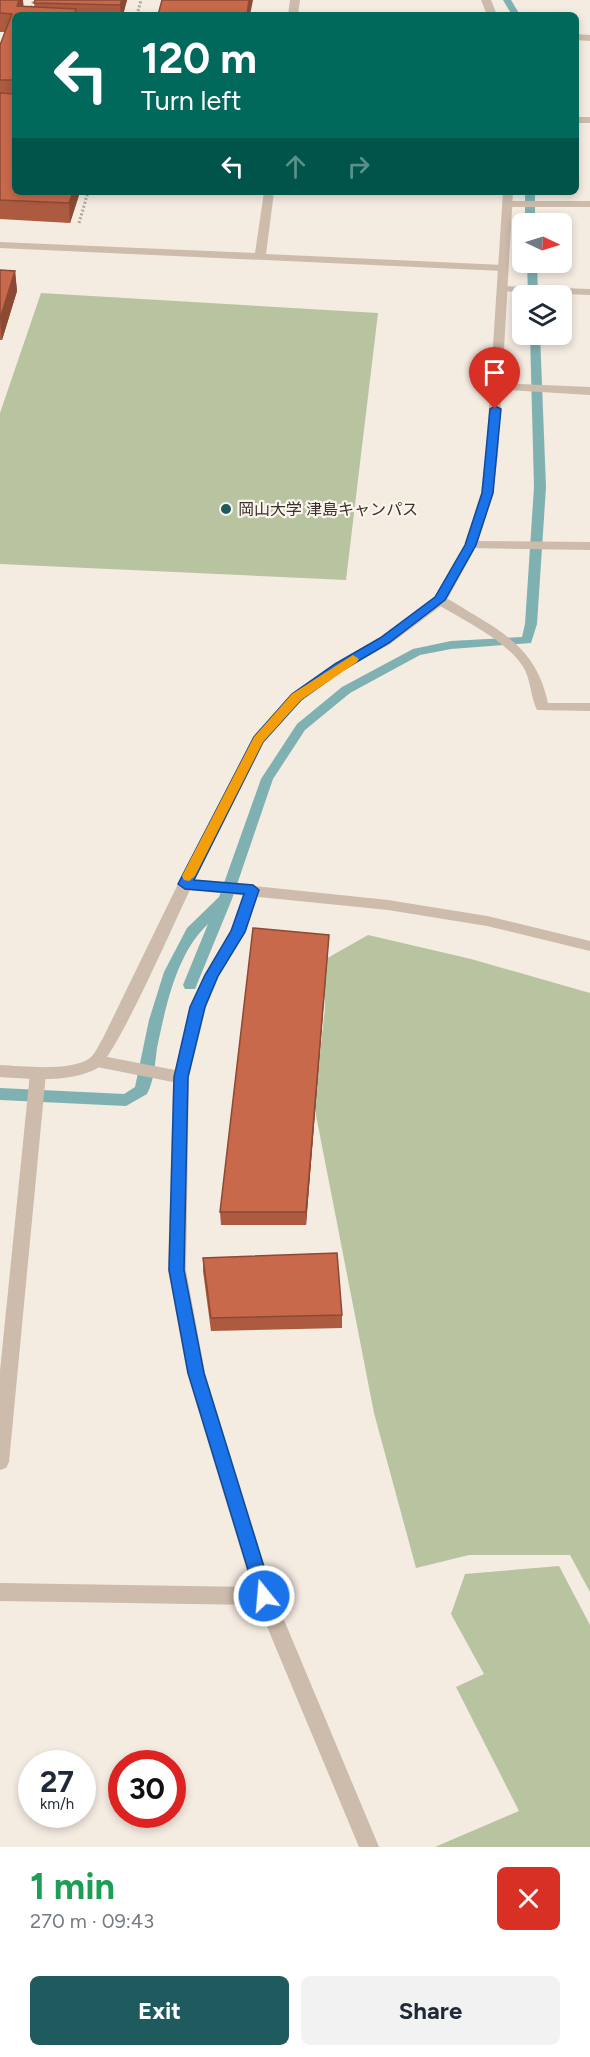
<!DOCTYPE html>
<html lang="en">
<head>
<meta charset="utf-8">
<style>
	body { margin:0; font-family:Figtree,"Noto Sans JP",sans-serif; background:#f2f2f3; color:#1f2937; height:100vh; display:flex; flex-direction:column; font-size:22px; white-space:nowrap }
	* { box-sizing:border-box; margin:0 }
	p { font-size:20px; color:#747a83 }
	.icon { flex:none; width:33px; height:33px; fill:none; stroke:currentColor; stroke-width:2; stroke-linecap:round; stroke-linejoin:round }
	.map { position:relative; height:1847px; overflow:hidden }
	.details { display:flex; flex-direction:column; background:#fff; flex:1 }
	.details>* { flex:none }
	.top-card { position:absolute; left:12px; top:12px; width:567px; height:183px; border-radius:9px; box-shadow:0 3px 9px #0003; background:#00695c; color:#fff; overflow:hidden }
	.needle { width:39px; rotate:94deg }
	.fabs { position:absolute; left:512px; top:213px; display:grid; gap:12px }
	.fabs a { display:grid; place-items:center; width:60px; height:60px; border-radius:9px; background:#fff; box-shadow:0 3px 9px #0003; font-size:30px }
	.speed { position:absolute; left:18px; top:1750px; display:flex; gap:12px; font-size:30px; font-weight:700; text-align:center }
	.speed>* { display:grid; place-content:center; width:78px; height:78px; border-radius:50%; background:#fff; box-shadow:0 3px 9px #0003; line-height:1 }
	.speed small { font-size:15px; font-weight:400 }
	.speed .limit { border:9px solid #d22; background:#fff; color:#111 }
	.pin { position:absolute; display:grid; place-items:center; width:51px; height:51px; color:#fff; margin:-62px -26px; border-radius:50% 50% 50% 0; rotate:-45deg; box-shadow:0 0 6px #0007 }
	.pin .icon { rotate:45deg }
	.me { position:absolute; width:66px; margin:-33px; rotate:343deg; stroke-linejoin:round; filter:drop-shadow(0 0 4px #0008) }
	.turn { display:flex; align-items:center; gap:21px; height:126px; padding:0 30px; font-size:27px }
	.turn .icon { width:78px; height:78px; stroke-width:2.5 }
	.turn b { display:block; font-size:42px; line-height:51px }
	.lanes { display:flex; align-items:center; height:57px; padding:0 30px; background:#0003; justify-content:center; gap:30px; direction:ltr }
	.lanes .off { opacity:.35 }
	.round { display:grid; place-items:center; flex:none; width:63px; height:63px; border-radius:9px; background:#f2f2f3 }
	.head { display:flex; align-items:center; justify-content:space-between; height:102px; padding:0 30px }
	h1 { font-size:36px; font-weight:700; line-height:45px; color:#1e9e55 }
	.primary-button { display:flex; gap:12px; margin-top:auto; padding:12px 30px }
	.primary-button a { flex:1; height:69px; border-radius:9px; background:#1f5a5e; color:#fff; font-size:24px; font-weight:700; line-height:69px; text-align:center }
	.primary-button a+a { background:#f2f2f3; color:#1f2937 }
	.map>svg:first-child { display:block }
</style>
</head>
<body>
<div class="map">
<svg width="590" height="1847" viewBox="0 0 590 1847">
	<rect width="100%" height="100%" fill="#f4ebe1"/>
	<!-- green -->
	<path fill="#b8c4a0" d="M41 293 378 313 346 580 0 564V413Z
		M368 935 471 959 590 993V1592L570 1555H469L416 1568 374 1413 314 1105 325 1009 324 960Z
		M559 1566 590 1625V1847H435L519 1811 456 1687 484 1674 451 1614 465 1574Z"/>
	<g fill="none" stroke-linecap="round" stroke-linejoin="round">
		<!-- stream -->
		<path fill="#7fb0b2" fill-rule="evenodd" d="M503 0H511L520 15H512Z
			M525 192H535V224H525Z
			M527 262H537L538 296H528Z
			M530 334H540L546 487 537 624 531 643 451 649 420 655 350 693 305 730 273 779 232 899 195 989H185L183 985 208 924C176 954 166 1006 157 1048 155 1063 154 1081 147 1094L126 1106 0 1100V1088L124 1094 135 1087 149 1020 164 972 187 928 219 897 261 779 297 724 342 687 413 649 451 641 522 637 525 624 534 487Z"/>
		<!-- path -->
		<path stroke="#b9a596" stroke-width="3" stroke-dasharray="2 2" stroke-linecap="butt" d="M29 15 34 0
			M137 15 141 0
			M79 223 88 192"/>
		<!-- service -->
		<path fill="#cdbbac" fill-rule="evenodd" d="M290 0H300L298 15H288Z
			M264 192H274L266 254 503 265 508 268 503 271 0 248V242L255 253Z"/>
		<!-- minor -->
		<path fill="#cdbbac" fill-rule="evenodd" d="M576 34 590 35V41L576 40Z
			M576 117H590V123H576Z
			M590 201V207H508L503 204 508 201Z
			M503 286 590 289V295L499 291 497 289Z
			M497 383 590 387V395L493 389 491 387Z
			M471 541 590 542V550L467 548 465 545 467 542Z
			M440 596C451 599 462 608 473 614 512 637 538 656 548 703H590V711L537 710C531 698 531 683 525 670 509 641 463 620 435 603L433 600 435 597Z
			M253 885 260 890 246 931 219 976 206 1007 189 1077 186 1270 205 1373 274 1596 379 1847H359L258 1605 0 1601V1583L252 1587 187 1373 168 1270 173 1082 97 1067 91 1065 89 1061 91 1057 97 1055 175 1070 190 1007 204 975 231 931 246 890Z
			M38 1067 44 1069 46 1073 9 1462 6 1468 0 1470V1371L30 1073 32 1069Z"/>
		<!-- tertiary -->
		<path fill="#cdbbac" fill-rule="evenodd" d="M481 0H491L497 15H487Z
			M503 192H513L498 453 493 493 477 545 445 603 390 644 344 670 301 700 264 742 195 880 388 900 487 916 590 941V951L487 926 388 910 190 890C176 918 115 1060 96 1069 68 1083 30 1079 0 1077V1065C23 1066 71 1072 90 1058 96 1053 99 1044 103 1038L178 884 253 737 291 694 334 664 380 638 435 597 465 545 481 493 486 453Z"/>
	</g>
	<!-- wall -->
	<path fill="#ac5a40" d="M0 0 23 7H34L35 0H127L123 15H15V192H80L70 223 0 219V45L5 32H0Z
		M0 270 15 271 17 291 2 340H0Z
		M328 949 306 1225H221L220 1212Z
		M203 1258 342 1315V1328L211 1331 203 1271Z"/>
	<!-- shaded-wall -->
	<path fill="#8c4a34" d="M19 0H23L24 10 17 6Z
		M122 0H127L123 15H121L120 5Z
		M249 0H253L250 15H247Z
		M73 192H80L70 223 69 203Z
		M15 271 17 291 2 340 0 319Z
		M329 935 328 949 306 1225V1212Z"/>
	<!-- building -->
	<path fill="#c8694b" stroke="#8c4a34" stroke-width="1.5" d="M0 0H19L17 6 76 9 74 15H15V80H0V45L12 14 0 13Z
		M35 0H122L120 5 34 3Z
		M162 0H249L247 15H158Z
		M0 93 15 94V192H73L69 203 0 200Z
		M0 270 15 271 0 319Z
		M253 928 329 935 306 1212H220Z
		M337 1253 342 1315 211 1318 203 1258Z"/>
	<!-- route -->
	<path fill="#1a73e8" stroke="#114b97" stroke-width="1.5" d="M495 406 501 409 493 493 476 545 445 600 389 643 343 670 301 700 263 742 194 880 253 885 259 890 245 932 218 976 205 1007 188 1077 184 1270 204 1373 273 1596 270 1602 264 1604 258 1602 256 1596 188 1373 169 1270 174 1077 190 1007 205 975 231 931 244 894 185 889 178 884 254 737 292 694 335 664 380 638 435 597 465 545 482 493 490 409Z"/>
	<!-- slow -->
	<path fill="#f59e0b" d="M353 655 359 659 357 662 301 700 263 742 195 876 189 881 184 880 182 876 254 737 292 694Z"/>
	<!-- markers -->
	<circle fill="#1f5a5e" stroke="#fbf5ee" stroke-width="2" cx="226" cy="509" r="6"/>
	<g text-anchor="middle" stroke-width="4.5" stroke-linejoin="round" paint-order="stroke">
		<!-- poi labels -->
		<g font-size="16" fill="#3b302b" stroke="#fbf5ee" text-anchor="start">
			<text x="238" y="515">岡山大学 津島キャンパス</text>
		</g>
	</g>
</svg>
<div class="fabs">
<a><svg class="needle" viewBox="-14 -14 28 28"><path d="M0-13l5 13h-10z" fill="#e53935"/><path d="M0 13l5-13h-10z" fill="#747a83"/></svg></a>
<a><svg class="icon" aria-label="layers" viewBox="0 0 24 24"><path d="M12 4l9 5-9 5-9-5zM3 14l9 5 9-5"/></svg></a>
</div>
<div class="speed"><div>27<small>km/h</small></div><div class="limit">30</div></div>
<div class="pin" style="left:495px;top:409px;background:#d93025"><svg class="icon" aria-label="arrive" viewBox="0 0 24 24"><path d="M6 21V4h12l-3 4 3 4H6"/></svg></div>
<svg class="me" style="left:264px;top:1596px" viewBox="-20 -20 40 40"><circle r="17" fill="#1a73e8" stroke="#fff" stroke-width="3"/><path d="M0-11L8 9 0 5-8 9z" fill="#fff"/></svg>
<div class="top-card">
<div class="turn"><svg class="icon" aria-label="left" viewBox="0 0 24 24"><path d="M17 20v-9H6M10 6l-5 5 5 5"/></svg><div><b>120 m</b>Turn left</div></div>
<div class="lanes"><svg class="icon" aria-label="left" viewBox="0 0 24 24"><path d="M17 20v-9H6M10 6l-5 5 5 5"/></svg><svg class="icon off" aria-label="ahead" viewBox="0 0 24 24"><path d="M12 20V5M6 11l6-6 6 6"/></svg><svg class="icon off" aria-label="right" viewBox="0 0 24 24"><path d="M7 20v-9h11M14 6l5 5-5 5"/></svg></div>
</div>
</div>
<section class="details">
<div class="head"><div><h1>1 min</h1><p>270 m · 09:43</p></div><a class="round" style="background:#d93025;color:#fff"><svg class="icon" aria-label="close" viewBox="0 0 24 24"><path d="M6 6l12 12M18 6L6 18"/></svg></a></div>
<div class="primary-button"><a>Exit</a><a>Share</a></div>
</section>
</body>
</html>
